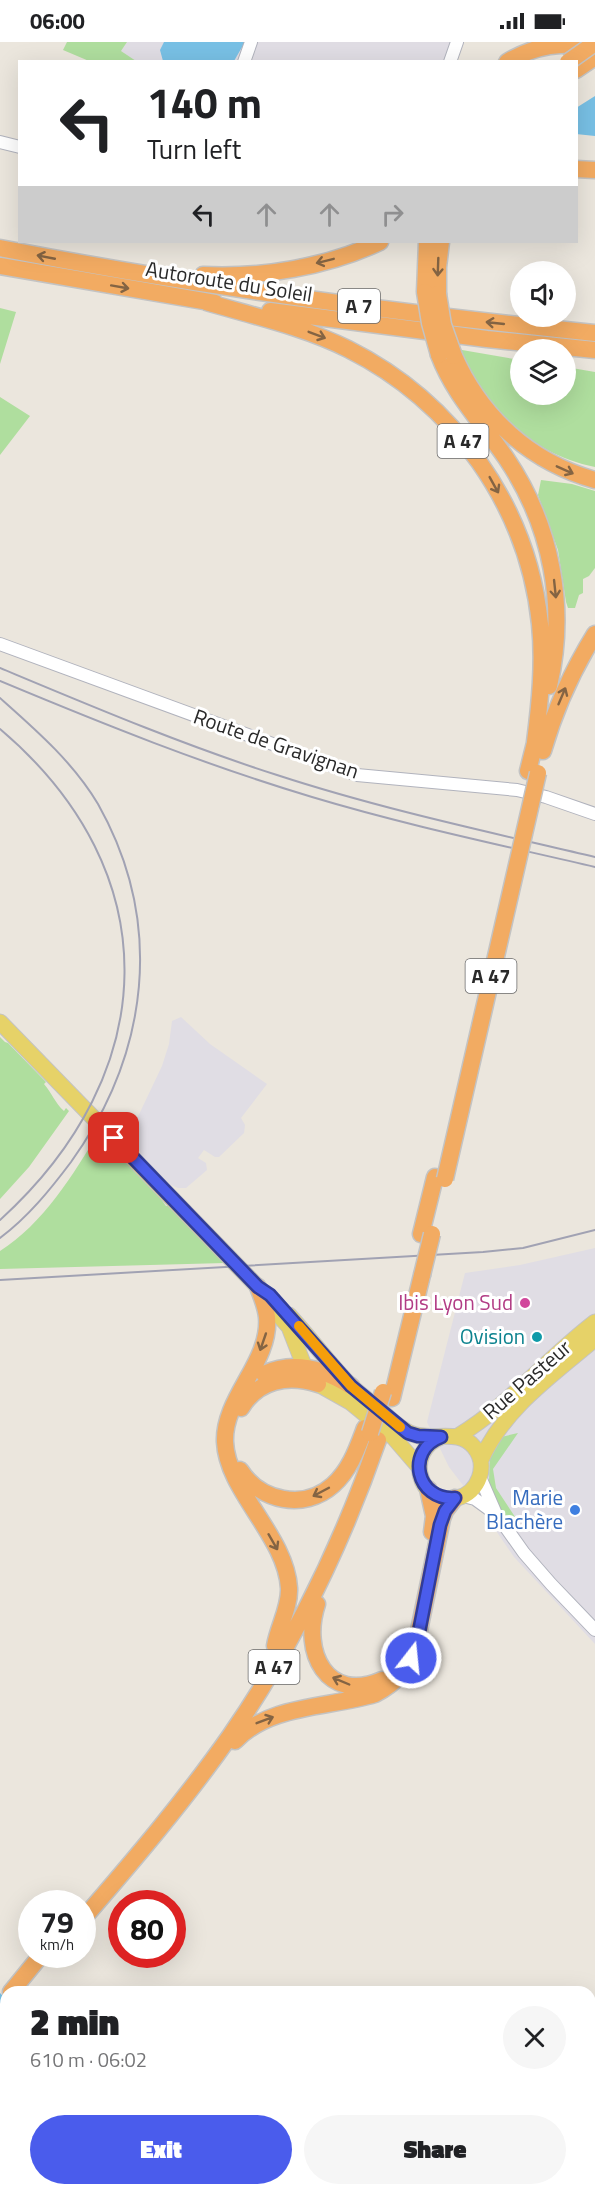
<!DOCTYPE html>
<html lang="en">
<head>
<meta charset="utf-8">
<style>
	body { margin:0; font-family:"Titillium Web",sans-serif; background:#f6f6f6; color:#202124; height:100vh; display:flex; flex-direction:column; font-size:22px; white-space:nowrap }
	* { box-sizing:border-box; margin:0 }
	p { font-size:20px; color:#757577 }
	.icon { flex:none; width:33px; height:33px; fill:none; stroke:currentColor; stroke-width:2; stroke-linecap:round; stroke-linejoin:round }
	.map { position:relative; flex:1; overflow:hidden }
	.panel { position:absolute; left:0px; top:1944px; width:596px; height:210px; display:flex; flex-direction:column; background:#fff; border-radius:18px 18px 0 0; box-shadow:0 6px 24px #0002 }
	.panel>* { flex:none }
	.banner { position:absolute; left:18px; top:18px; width:560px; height:183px; border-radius:0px; box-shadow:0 6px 24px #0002; background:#fff; color:#202124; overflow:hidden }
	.tools { position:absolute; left:510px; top:219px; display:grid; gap:12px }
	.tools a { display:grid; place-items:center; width:66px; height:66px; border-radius:50%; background:#fff; box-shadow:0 6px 24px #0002; font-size:30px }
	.speed { position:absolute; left:18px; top:1848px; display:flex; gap:12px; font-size:30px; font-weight:700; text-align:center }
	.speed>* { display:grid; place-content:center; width:78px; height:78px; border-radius:50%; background:#fff; box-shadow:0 6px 24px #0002; line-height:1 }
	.speed small { font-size:15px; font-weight:400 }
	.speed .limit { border:9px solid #d22; background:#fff; color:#111 }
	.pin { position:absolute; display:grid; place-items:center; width:51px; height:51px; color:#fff; margin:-26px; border-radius:12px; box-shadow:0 3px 9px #0006 }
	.me { position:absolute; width:66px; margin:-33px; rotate:16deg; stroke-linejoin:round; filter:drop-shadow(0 0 4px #0008) }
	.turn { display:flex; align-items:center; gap:21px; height:126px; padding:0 30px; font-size:27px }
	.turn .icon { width:78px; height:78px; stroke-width:2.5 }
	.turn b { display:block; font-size:42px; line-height:51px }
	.lanes { display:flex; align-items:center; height:57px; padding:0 30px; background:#0003; justify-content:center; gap:30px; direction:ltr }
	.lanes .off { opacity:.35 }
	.round { display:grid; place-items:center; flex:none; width:63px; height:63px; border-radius:32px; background:#f6f6f6 }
	.headline { display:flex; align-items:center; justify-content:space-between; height:102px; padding:0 30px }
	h1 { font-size:36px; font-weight:800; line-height:45px }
	.primary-button { display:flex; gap:12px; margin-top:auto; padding:12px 30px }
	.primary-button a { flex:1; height:69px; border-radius:36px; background:#4a5cec; color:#fff; font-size:24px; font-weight:800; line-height:69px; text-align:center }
	.primary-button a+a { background:#f6f6f6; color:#202124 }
	.status { display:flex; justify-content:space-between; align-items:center; height:42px; padding:0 30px; background:#fff; direction:ltr }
	.status svg { height:16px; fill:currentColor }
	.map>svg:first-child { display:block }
</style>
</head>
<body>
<div class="status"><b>06:00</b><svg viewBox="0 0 49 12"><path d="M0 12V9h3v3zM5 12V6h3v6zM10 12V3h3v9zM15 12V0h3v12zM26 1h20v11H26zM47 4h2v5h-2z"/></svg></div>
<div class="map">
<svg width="595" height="2154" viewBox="0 0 595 2154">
	<rect width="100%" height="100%" fill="#ebe6dd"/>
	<!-- industrial -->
	<path fill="#e0dde4" d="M127 0H464L457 20H136L121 9Z
		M181 975 210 1002 267 1042 241 1076 245 1083 244 1091 219 1115H215L204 1108 198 1116 206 1121 207 1128 186 1146H178L171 1143 141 1114 133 1085 162 1024 169 1002 172 979Z
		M595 1206V1602L514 1515 479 1464 449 1425 427 1380 465 1231 520 1223Z"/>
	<!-- green -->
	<path fill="#afde9e" d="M67 0H127L121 9 136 19H89L63 8Z
		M0 266 16 270 0 322Z
		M462 308 520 318V352H566V325L595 330V425C531 412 487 368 461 310Z
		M0 355 30 374 0 413Z
		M541 438 572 442 595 449V526L589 534 583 537V551L579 553 575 566H568L566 560 558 508 538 453Z
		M0 995 5 1000 8 1001 46 1040 44 1042C52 1051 55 1061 64 1069L66 1066 69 1069 29 1125 0 1157Z
		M99 1089 113 1103 119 1113 161 1157 166 1164H168L225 1221 0 1227V1209C42 1183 75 1131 99 1089Z
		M518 1391 493 1427 496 1446 523 1487 515 1488 489 1450 486 1441 489 1439 490 1413 501 1395Z"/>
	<!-- water -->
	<path fill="#78c0e5" d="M164 0H245L234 19H163L160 8Z
		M595 54V94L576 92V66Z
		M0 1951 6 1957V2148H590V2142H595V2154H0Z"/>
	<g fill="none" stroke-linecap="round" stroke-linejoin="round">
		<defs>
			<path id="minor" d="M244 20 251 0
				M450 20 457 0
				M0 100 20 105
				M0 602 357 733 517 748 546 755 595 772
				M480 1435 496 1472
				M463 1454 475 1457 497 1473 524 1511 551 1542 595 1588"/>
			<path id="major" d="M0 980 258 1245 267 1260 289 1285 303 1321 318 1342 350 1360 394 1396 419 1425
				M289 1273C310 1296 328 1320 349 1342 358 1351 368 1358 378 1366 387 1374 398 1386 410 1391 431 1401 458 1385 474 1405 489 1423 479 1451 457 1456 418 1464 404 1409 441 1395
				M458 1394C509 1363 548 1316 595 1280
				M481 1418C503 1367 554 1332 595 1297"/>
			<path id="highway" d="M507 20C535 3 563 0 595 4
				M576 28 595 15
				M576 127 595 128
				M0 206C197 244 395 271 595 291
				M0 224 215 261
				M203 233C262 236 326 225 380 200
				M425 250 427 200
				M438 252V225L441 200
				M206 260C254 274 304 285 348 307 454 360 528 464 540 582 544 621 540 661 535 700
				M270 269 487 297 595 308
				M439 313C454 353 483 382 506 416 552 484 567 565 549 644
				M454 314C481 375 530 420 595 438
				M543 709C555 667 572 629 595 592
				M528 729 538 689
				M421 1192 435 1135
				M258 1245C262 1255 266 1265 267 1275 271 1320 223 1356 225 1400 227 1449 286 1494 289 1546 290 1566 278 1585 275 1604
				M264 1332C294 1318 324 1327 351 1344
				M392 1356 422 1233
				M241 1366C258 1338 288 1332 318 1342
				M240 1428C260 1459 304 1469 333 1443 350 1428 357 1407 365 1386
				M428 1447 434 1474 432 1490
				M317 1562C301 1610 327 1662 382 1638
				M235 1699C270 1662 329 1666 375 1652 397 1641 409 1626 416 1603L442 1477 445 1469 455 1456
				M82 1878C134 1818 185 1758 230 1694 294 1602 342 1502 378 1398
				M11 1950 42 1912
				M0 1977 6 1969"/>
		</defs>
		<!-- minor casing -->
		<use href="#minor" stroke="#b1b3bd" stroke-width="14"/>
		<!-- major casing -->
		<use href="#major" stroke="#c3c3c3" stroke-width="17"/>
		<!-- highway casing -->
		<use href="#highway" stroke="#c3c3c3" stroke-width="19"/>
		<!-- minor -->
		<use href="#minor" stroke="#fff" stroke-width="12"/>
		<!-- major -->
		<use href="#major" stroke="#e6d268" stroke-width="15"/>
		<!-- highway -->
		<use href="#highway" stroke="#f2ab62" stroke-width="16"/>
		<!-- rail -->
		<path stroke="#a1a2b3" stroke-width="2" d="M0 626C91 664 183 703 277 733 381 767 489 790 595 815
			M0 639C103 682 205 723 312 755 405 783 501 803 595 825
			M0 656C36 688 73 720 98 762 165 881 149 1011 71 1120 50 1148 28 1175 0 1196
			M0 687C170 831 162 1031 0 1178
			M0 1238 483 1210 523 1206 595 1188"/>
		<defs>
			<path id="highway-bridge" d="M568 20 595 1
				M425 250 430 281 439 313
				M438 252 443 283 454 314
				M445 1137 538 731
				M422 1233 432 1192
				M370 1391 383 1350"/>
		</defs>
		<!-- highway-bridge casing -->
		<use href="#highway-bridge" stroke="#c3c3c3" stroke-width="19" stroke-linecap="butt"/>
		<!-- highway-bridge -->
		<use href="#highway-bridge" stroke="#f2ab62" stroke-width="16"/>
	</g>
	<!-- one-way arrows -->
	<defs><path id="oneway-shaft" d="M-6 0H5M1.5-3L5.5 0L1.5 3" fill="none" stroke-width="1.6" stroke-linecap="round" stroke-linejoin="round" transform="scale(1.5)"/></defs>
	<g stroke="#846443">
		<use href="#oneway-shaft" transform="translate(46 215) rotate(-169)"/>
		<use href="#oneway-shaft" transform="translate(325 219) rotate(166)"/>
		<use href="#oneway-shaft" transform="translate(438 225) rotate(92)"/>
		<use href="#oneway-shaft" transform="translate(120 245) rotate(10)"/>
		<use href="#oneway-shaft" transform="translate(495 281) rotate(-174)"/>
		<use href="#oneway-shaft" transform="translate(317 293) rotate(21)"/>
		<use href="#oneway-shaft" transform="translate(565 428) rotate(24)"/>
		<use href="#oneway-shaft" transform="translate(494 443) rotate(61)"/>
		<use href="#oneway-shaft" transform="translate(555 547) rotate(84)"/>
		<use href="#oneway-shaft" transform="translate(562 654) rotate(-67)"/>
		<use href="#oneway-shaft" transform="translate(263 1300) rotate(109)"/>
		<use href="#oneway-shaft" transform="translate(321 1450) rotate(152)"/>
		<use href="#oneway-shaft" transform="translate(273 1500) rotate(60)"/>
		<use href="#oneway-shaft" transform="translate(341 1639) rotate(-157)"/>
		<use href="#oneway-shaft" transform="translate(265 1678) rotate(-21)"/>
	</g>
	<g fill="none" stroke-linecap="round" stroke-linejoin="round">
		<defs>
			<path id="route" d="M114 1096 258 1245 270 1253 351 1344 408 1391 418 1394 441 1395C405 1408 416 1459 455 1456L445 1469 440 1483 418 1595 411 1616"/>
		</defs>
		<!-- route casing -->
		<use href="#route" stroke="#303c99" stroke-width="15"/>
		<!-- route -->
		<use href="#route" stroke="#4a5cec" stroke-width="10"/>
		<!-- slow -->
		<path stroke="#f59e0b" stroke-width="10" d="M299 1284 351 1344 400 1385"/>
	</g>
	<!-- markers -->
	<circle fill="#d1479c" stroke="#fff" stroke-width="2" cx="525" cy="1261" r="6"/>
	<circle fill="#0f9aa8" stroke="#fff" stroke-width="2" cx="537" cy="1295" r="6"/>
	<circle fill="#3f7fe0" stroke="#fff" stroke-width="2" cx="575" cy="1468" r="6"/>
	<g text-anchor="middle" stroke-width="6" stroke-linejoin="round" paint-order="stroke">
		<!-- shield labels -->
		<g fill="#fff" stroke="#6a6a6a" stroke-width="1.5">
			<rect x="338" y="247" width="42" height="34" rx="4.5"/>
			<rect x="437.5" y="382" width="51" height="34" rx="4.5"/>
			<rect x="465.5" y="917" width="51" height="34" rx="4.5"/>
			<rect x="248.5" y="1608" width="51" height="34" rx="4.5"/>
		</g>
		<g font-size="20" font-weight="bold" fill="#2a2a2a">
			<text x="359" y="271">A 7</text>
			<text x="463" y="406">A 47</text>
			<text x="491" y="941">A 47</text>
			<text x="274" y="1632">A 47</text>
		</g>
		<!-- street labels -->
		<g font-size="21" fill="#2a2a2a" stroke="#fff">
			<text transform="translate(229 240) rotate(9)" y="7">Autoroute du Soleil</text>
			<text transform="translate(276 702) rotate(19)" y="7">Route de Gravignan</text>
			<text transform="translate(527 1338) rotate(-41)" y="7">Rue Pasteur</text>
		</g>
		<!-- hotel labels -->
		<g font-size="21" fill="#b23c85" stroke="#fff" text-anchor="end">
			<text x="513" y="1268">Ibis Lyon Sud</text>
		</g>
		<!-- culture labels -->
		<g font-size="21" fill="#0d838f" stroke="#fff" text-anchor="end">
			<text x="525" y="1302">Ovision</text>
		</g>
		<!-- shop labels -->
		<g font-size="21" fill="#366cbe" stroke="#fff" text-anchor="end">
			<text x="563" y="1463">Marie<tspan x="563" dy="24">Blachère</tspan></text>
		</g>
	</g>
</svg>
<div class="tools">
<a><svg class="icon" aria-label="sound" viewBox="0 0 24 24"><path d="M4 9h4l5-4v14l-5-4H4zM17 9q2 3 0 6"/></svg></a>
<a><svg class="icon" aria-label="layers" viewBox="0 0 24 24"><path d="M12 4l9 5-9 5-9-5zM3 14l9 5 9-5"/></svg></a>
</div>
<div class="speed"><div>79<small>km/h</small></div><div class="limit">80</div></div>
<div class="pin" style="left:114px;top:1096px;background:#d93025"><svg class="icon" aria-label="arrive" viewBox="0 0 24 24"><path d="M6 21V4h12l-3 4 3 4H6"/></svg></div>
<svg class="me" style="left:411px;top:1616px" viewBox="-20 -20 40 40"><circle r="17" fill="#4a5cec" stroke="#fff" stroke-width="3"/><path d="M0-11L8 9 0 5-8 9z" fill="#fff"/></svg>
<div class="banner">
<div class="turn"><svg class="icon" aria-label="left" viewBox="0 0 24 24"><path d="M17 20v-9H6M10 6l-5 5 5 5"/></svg><div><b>140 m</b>Turn left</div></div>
<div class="lanes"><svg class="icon" aria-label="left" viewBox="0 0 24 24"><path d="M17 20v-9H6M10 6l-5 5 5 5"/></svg><svg class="icon off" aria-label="ahead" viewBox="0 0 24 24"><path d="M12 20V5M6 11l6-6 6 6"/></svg><svg class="icon off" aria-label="ahead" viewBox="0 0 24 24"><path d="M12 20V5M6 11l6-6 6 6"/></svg><svg class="icon off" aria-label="right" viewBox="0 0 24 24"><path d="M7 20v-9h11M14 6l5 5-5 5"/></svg></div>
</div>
<section class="panel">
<div class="headline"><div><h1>2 min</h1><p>610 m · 06:02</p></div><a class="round"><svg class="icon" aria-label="close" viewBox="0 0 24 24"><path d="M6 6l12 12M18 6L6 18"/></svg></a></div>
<div class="primary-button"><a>Exit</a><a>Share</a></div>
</section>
</div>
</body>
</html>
